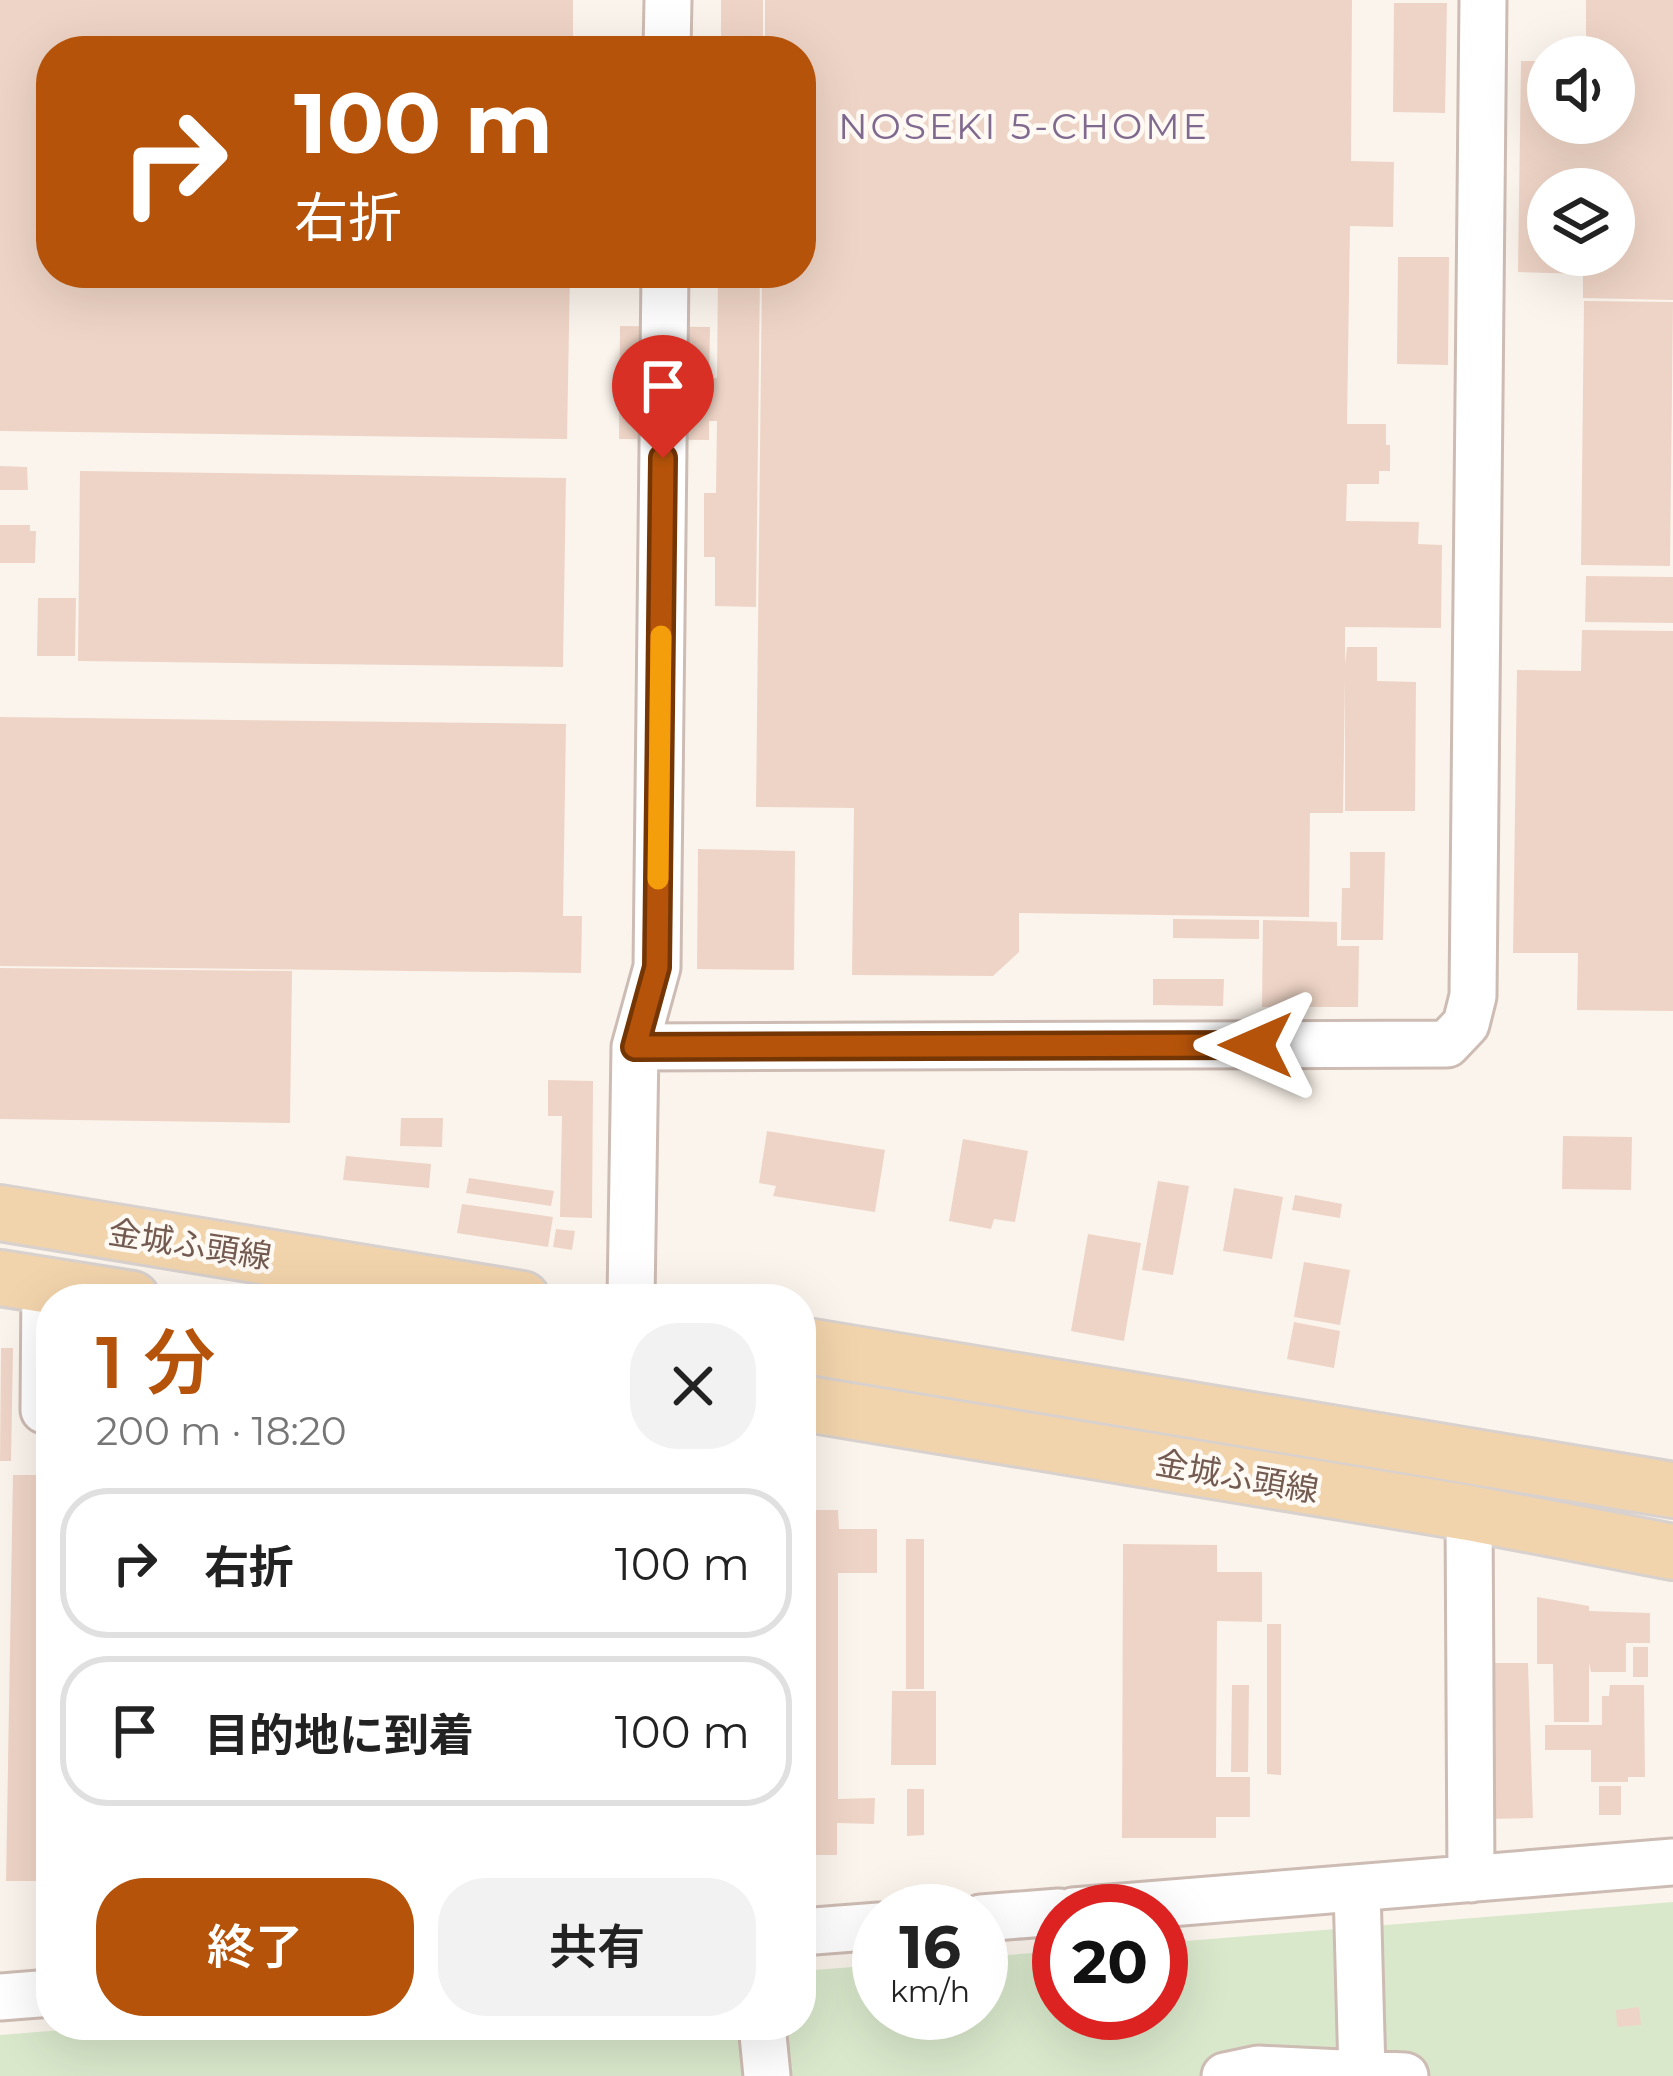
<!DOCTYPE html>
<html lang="ja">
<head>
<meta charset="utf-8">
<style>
	body { margin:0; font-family:Montserrat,"Noto Sans JP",sans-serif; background:#f2f2f2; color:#222; height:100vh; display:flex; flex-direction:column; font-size:45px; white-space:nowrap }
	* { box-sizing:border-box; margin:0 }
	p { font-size:39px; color:#767676 }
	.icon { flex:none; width:66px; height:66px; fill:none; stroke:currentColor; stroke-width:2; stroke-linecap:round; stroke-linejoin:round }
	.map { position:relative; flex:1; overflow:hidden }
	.details { position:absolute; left:36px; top:1284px; width:780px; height:756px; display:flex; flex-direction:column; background:#fff; border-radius:48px; box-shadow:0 12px 48px #0002 }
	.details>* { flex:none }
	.top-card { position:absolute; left:36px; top:36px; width:780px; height:252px; border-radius:48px; box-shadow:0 12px 48px #0002; background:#b45309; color:#fff; overflow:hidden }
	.tools { position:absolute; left:1527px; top:36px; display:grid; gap:24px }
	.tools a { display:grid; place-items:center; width:108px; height:108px; border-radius:50%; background:#fff; box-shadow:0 12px 48px #0002; font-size:60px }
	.speed { position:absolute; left:852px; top:1884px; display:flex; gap:24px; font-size:60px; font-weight:700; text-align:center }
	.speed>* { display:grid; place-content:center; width:156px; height:156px; border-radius:50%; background:#fff; box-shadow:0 12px 48px #0002; line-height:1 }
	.speed small { font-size:30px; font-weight:400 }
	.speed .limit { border:18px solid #d22; background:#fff; color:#111 }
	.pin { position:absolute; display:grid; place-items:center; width:102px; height:102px; color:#fff; margin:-123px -51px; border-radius:50% 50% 50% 0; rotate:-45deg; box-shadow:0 0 12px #0007 }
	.pin .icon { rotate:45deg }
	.me { position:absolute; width:132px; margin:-66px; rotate:270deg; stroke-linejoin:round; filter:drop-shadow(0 0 9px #0008) }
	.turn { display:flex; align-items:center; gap:42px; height:252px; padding:0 60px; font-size:54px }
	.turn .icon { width:156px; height:156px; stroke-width:2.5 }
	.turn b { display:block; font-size:84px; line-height:102px }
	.round { display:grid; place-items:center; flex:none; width:126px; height:126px; border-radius:48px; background:#f2f2f2 }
	.head { display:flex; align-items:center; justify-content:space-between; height:204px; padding:0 60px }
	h1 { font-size:72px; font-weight:600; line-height:90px; color:#b45309 }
	.button { display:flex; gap:24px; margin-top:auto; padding:24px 60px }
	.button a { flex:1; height:138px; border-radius:48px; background:#b45309; color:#fff; font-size:48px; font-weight:600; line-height:138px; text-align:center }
	.button a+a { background:#f2f2f2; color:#222 }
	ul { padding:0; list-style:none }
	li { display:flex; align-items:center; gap:36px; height:150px; margin:0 24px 18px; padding:0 36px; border:6px solid #e0e0e0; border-radius:48px }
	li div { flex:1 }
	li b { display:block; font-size:45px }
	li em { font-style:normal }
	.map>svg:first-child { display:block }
</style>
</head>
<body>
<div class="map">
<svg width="1673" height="2076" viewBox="0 0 1673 2076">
	<rect width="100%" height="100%" fill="#fbf4ec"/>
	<!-- green -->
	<path fill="#d9e8cb" d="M1673 1902V2076H0V2035L125 2025H801V1971L879 1965V2013H981V1957L1059 1951V2013H1161V1943Z"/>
	<!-- building -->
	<path fill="#eed4c6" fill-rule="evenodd" d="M0 0H573V51H51V273H570L567 439 0 431Z
		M721 0H763V51H721Z
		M765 0H1352L1351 161 1394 162 1393 227 1350 226 1347 424H1386V445H1390V471H1379V484H1347L1346 521 1419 522 1418 544 1442 545 1441 628 1345 627V664L1347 647H1377V681L1416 682 1415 811H1345V679L1343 813H1310L1309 917 1019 913V952L993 976 852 975 854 808 756 807 762 273H801V51H765Z
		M1586 0H1673V300L1583 298V274L1518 272 1521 61H1548V123H1614V57H1586ZM1548 189H1614V255H1548Z
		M1394 3H1447L1445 113 1393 112Z
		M1398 257H1449L1448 365 1397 364Z
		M718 273H760L756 607 715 606V557H704V493H716L717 421H709V440L619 439 620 326 710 327 709 378H717Z
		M1584 301 1673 302 1670 566 1581 565Z
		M0 466 27 467 28 490H0Z
		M80 471 566 478 563 667 78 661Z
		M0 525H30V531H36L35 563H0Z
		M1586 576 1673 577V623L1585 622Z
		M38 598H76L75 656H37Z
		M1582 630 1673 631V1011L1577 1010 1578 953H1513L1517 670 1581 671Z
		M0 717 566 724 563 916H582L581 973 0 966Z
		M698 849 795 851 794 970 697 969Z
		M1350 852H1385L1383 940H1341L1342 888H1350Z
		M1173 919 1259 920V939L1173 938Z
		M1263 920 1337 922V946H1359L1358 1007H1262Z
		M0 968 292 971 290 1123 0 1119Z
		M1153 979H1224L1223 1006 1153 1005Z
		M548 1080 593 1081 592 1218 560 1217 562 1116H548Z
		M401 1118H443L442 1147 400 1146Z
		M767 1131 885 1150 875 1212 773 1196 776 1186 759 1183Z
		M1563 1136 1632 1137 1631 1190 1562 1189Z
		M963 1139 1028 1151 1015 1222 994 1219 991 1229 949 1221Z
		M346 1156 431 1164 429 1188 343 1180Z
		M469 1178 554 1191 551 1206 466 1193Z
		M1158 1181 1189 1186 1173 1275 1142 1270Z
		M1234 1188 1283 1197 1272 1259 1223 1251Z
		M1295 1195 1342 1204 1340 1218 1292 1210Z
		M462 1204 553 1217 548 1247 457 1233Z
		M556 1229 575 1231 572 1250 553 1247Z
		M1088 1234 1141 1243 1124 1341 1071 1331Z
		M1304 1262 1350 1270 1340 1325 1294 1317Z
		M1294 1322 1340 1331 1334 1368 1287 1359Z
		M1 1348H13L11 1461H0Z
		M13 1475H51V1894H45V1881H6Z
		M801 1510H838L839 1529H877V1573H838V1799L875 1798 874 1824 837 1823V1855H801Z
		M906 1539H924V1689H906Z
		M1123 1544 1217 1545V1572H1262V1622L1217 1621 1216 1777H1250V1817H1216V1838H1122Z
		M1537 1597 1589 1606V1611L1650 1613V1643H1626V1672H1591L1589 1663V1722H1554L1553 1664H1537Z
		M1267 1624H1281V1775L1267 1774Z
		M1633 1647H1648V1677H1633Z
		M1494 1663H1528L1533 1818 1487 1819V1716H1494Z
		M1232 1685H1249L1248 1772H1231Z
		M1610 1685H1644L1645 1777H1628V1782H1591V1750H1545V1725H1602V1696H1609Z
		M892 1691H936V1765H891Z
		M1599 1786H1621V1815H1599Z
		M907 1789H924V1835L907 1836Z
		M1639 2007 1641 2025 1617 2027 1616 2010Z"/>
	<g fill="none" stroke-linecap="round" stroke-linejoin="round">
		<defs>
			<path id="minor" d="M667 51 668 0
				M635 1047 1447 1044 1466 1024 1473 996 1483 0
				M45 1285 44 1410 51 1412
				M631 1299 635 1047 657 967 665 273
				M1469 1513 1471 1879
				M1357 1889 1362 2072
				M1073 1911 1673 1862
				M981 1918 1059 1912
				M801 1932 879 1926
				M0 1997 51 1993
				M762 2025 767 2076
				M1225 2076 1258 2069 1405 2076"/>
			<path id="major" d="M0 1213 522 1299
				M0 1278 132 1299
				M801 1345 1673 1490
				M801 1403 1469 1513 1673 1552"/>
		</defs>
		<!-- minor casing -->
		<use href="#minor" stroke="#cdbcb3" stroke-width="51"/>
		<!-- major casing -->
		<use href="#major" stroke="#d8d1ce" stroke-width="60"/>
		<!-- minor -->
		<use href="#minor" stroke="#fff" stroke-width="45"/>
		<!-- major -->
		<use href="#major" stroke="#f2d4ac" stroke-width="54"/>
	</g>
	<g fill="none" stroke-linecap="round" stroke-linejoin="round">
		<defs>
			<path id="route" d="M663 458 657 967 635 1047 1256 1045"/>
		</defs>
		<!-- route casing -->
		<use href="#route" stroke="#753606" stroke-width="30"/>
		<!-- route -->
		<use href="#route" stroke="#b45309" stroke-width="21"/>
		<!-- slow -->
		<path stroke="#f59e0b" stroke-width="21" d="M658 879 661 636"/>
	</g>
	<g text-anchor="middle" stroke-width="9" stroke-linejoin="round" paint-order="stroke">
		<!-- street labels -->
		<g font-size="33" fill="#745b51" stroke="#fef9f3">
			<text transform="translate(190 1244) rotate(9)" y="12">金城ふ頭線</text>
			<text transform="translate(1237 1476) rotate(10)" y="12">金城ふ頭線</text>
		</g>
		<!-- neighbourhood labels -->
		<g font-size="36" letter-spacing="3" fill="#80698f" stroke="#fef9f3">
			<text x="1024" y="139">NOSEKI 5-CHOME</text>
		</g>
	</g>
</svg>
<div class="tools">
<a><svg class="icon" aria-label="sound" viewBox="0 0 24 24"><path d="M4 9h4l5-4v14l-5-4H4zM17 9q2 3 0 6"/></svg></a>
<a><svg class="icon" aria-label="layers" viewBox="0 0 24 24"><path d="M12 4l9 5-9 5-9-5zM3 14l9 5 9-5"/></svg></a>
</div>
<div class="speed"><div>16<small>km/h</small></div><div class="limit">20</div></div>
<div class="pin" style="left:663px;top:458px;background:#d93025"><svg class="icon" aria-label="arrive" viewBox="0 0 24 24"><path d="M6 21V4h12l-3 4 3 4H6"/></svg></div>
<svg class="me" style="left:1256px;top:1045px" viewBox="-20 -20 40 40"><path d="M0-17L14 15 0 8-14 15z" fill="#b45309" stroke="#fff" stroke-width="4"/></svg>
<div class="top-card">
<div class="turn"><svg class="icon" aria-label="right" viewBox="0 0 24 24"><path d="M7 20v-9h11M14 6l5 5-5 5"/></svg><div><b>100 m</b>右折</div></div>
</div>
<section class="details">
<div class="head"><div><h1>1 分</h1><p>200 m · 18:20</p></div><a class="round"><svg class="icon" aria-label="close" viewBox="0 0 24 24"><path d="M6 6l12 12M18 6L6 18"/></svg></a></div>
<ul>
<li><svg class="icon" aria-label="right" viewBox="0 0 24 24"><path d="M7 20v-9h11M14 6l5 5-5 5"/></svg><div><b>右折</b></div><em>100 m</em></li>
<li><svg class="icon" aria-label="arrive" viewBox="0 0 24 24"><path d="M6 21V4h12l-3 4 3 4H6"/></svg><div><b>目的地に到着</b></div><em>100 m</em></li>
</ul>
<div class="button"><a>終了</a><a>共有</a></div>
</section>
</div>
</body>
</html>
